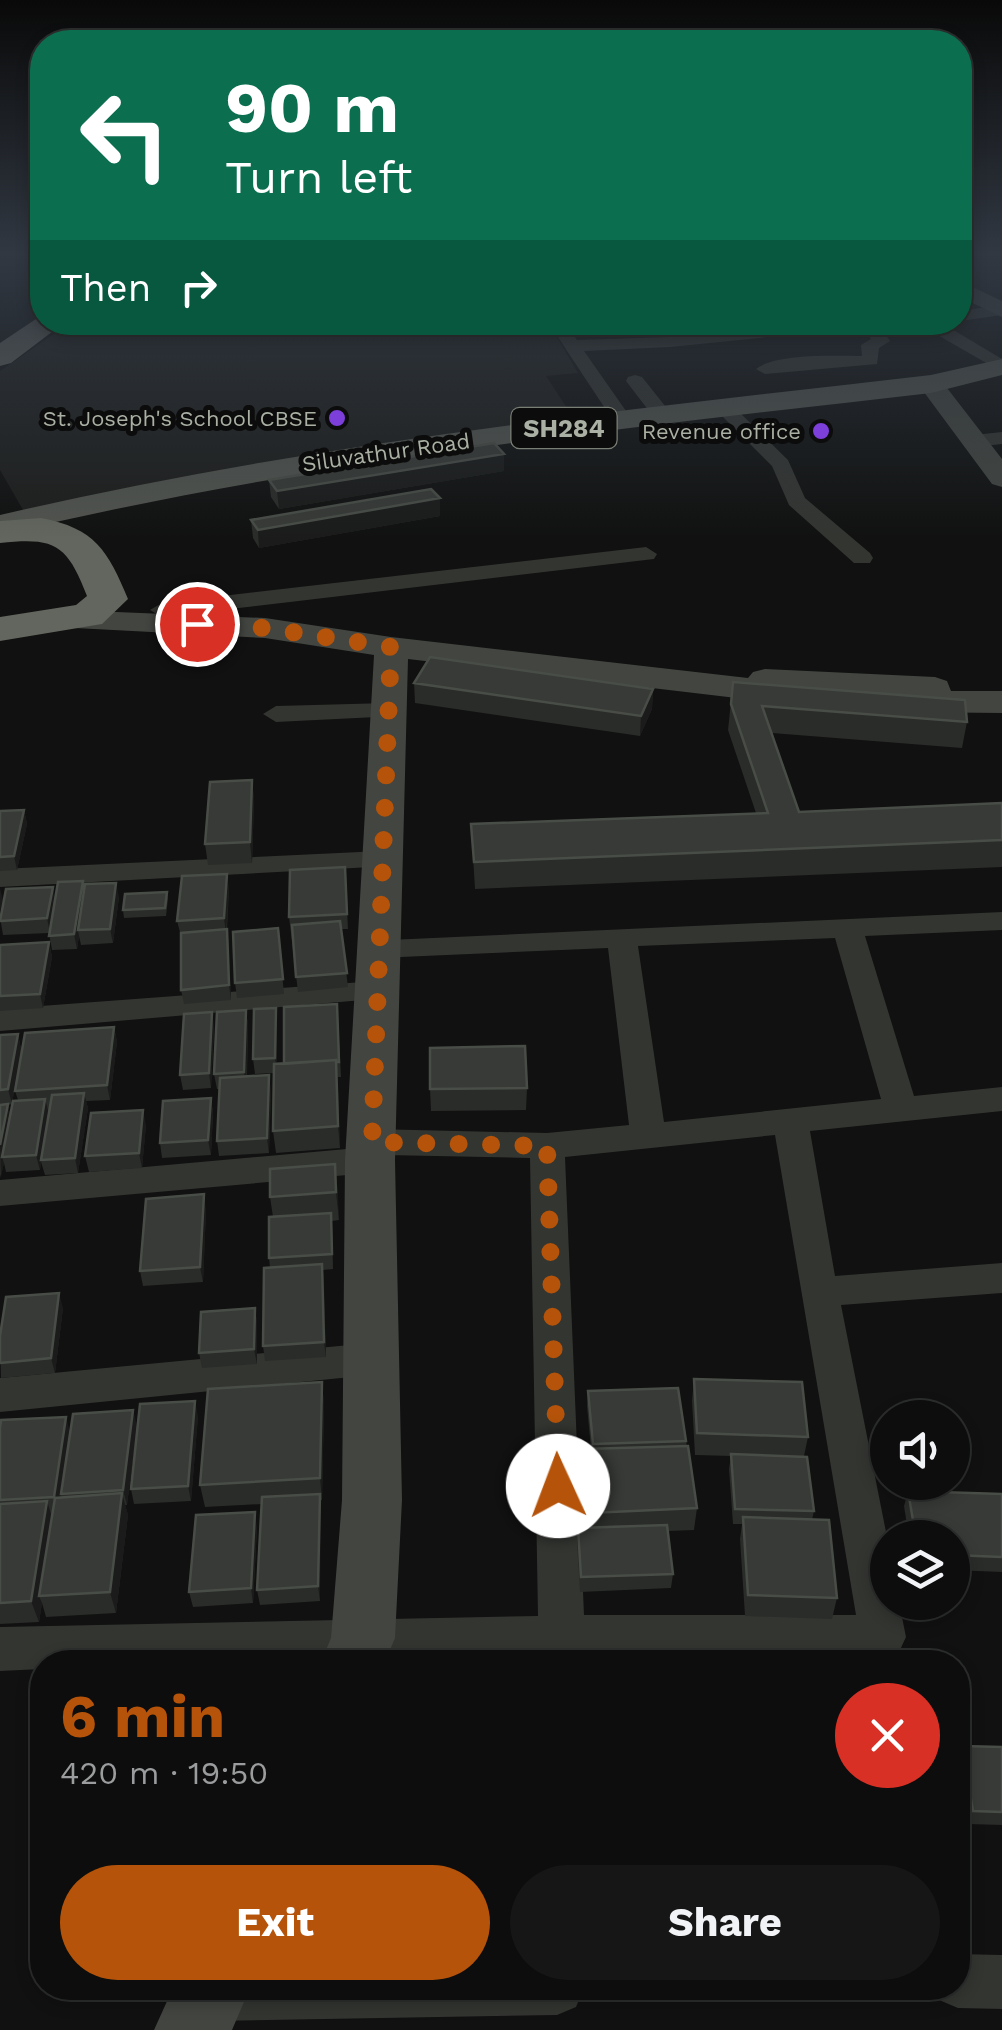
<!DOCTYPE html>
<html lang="en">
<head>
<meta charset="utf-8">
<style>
	body { margin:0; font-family:"Work Sans",sans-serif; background:#151615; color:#f1f3f6; height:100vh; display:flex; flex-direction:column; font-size:38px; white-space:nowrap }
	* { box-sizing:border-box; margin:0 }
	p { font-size:32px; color:#9a9c9d }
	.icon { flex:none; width:55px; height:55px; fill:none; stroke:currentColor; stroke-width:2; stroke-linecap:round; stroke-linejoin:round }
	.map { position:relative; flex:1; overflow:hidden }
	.details { position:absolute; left:30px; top:1650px; width:940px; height:350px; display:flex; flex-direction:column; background:#0c0d0c; border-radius:40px; box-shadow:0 5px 15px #0003,0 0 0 2px #2c2d2d }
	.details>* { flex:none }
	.top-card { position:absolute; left:30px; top:30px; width:942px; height:305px; border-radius:40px; box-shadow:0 5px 15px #0003,0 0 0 2px #2c2d2d; background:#0b6e4f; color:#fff; overflow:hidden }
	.fabs { position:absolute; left:870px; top:1400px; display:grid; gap:20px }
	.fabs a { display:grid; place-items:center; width:100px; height:100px; border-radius:50%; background:#0c0d0c; box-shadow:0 5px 15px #0003,0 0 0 2px #2c2d2d; font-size:50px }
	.pin { position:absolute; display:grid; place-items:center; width:85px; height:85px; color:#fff; margin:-42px; border:5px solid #fff; border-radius:50%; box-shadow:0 2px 10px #0007 }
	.me { position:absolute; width:110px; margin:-55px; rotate:358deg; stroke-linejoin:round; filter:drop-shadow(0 0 8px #0008) }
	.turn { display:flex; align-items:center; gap:35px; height:210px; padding:0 30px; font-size:45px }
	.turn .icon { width:130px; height:130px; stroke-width:2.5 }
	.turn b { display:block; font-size:70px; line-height:85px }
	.then { display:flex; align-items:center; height:95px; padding:0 30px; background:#0003; gap:20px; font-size:38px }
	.round { display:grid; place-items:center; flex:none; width:105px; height:105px; border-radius:52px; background:#151615 }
	.overview { display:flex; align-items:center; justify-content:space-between; height:170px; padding:0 30px }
	h1 { font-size:60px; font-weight:700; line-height:75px; color:#b45309 }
	.cta { display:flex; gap:20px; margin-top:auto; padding:20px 30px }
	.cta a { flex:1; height:115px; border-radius:60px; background:#b45309; color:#fff; font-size:40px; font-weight:700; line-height:115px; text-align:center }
	.cta a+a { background:#151615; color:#f1f3f6 }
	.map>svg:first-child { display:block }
</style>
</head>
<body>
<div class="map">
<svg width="1002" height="2030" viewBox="0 0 1002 2030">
	<rect width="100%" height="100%" fill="#101110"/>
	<!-- built -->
	<path fill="#1d1e1c" d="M548 322 578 373 546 376 575 420 396 441 23 510 0 470V371L70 323Z"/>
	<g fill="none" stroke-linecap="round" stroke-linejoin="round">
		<!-- street -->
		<path fill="#333531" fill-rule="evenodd" d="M1002 305V315L960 321V311Z
			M548 322H565L577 340 670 337 807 323 843 327 940 322 1002 359V372L922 326 884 332 890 341 879 348 877 364 765 374 756 369C777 353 835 356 862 356L861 345 871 339 868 334 843 337 807 333 670 347 584 351 633 421 623 427 616 425Z
			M635 375 642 377 673 416 670 420H656L626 381 628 377Z
			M725 403 732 405 788 460 805 498 870 553 873 558 870 563H854L789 505 772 466 715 409Z
			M1002 432V444L974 447 964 441 974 435Z
			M646 547 657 554 654 559 162 617 150 610 162 603Z
			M388 703 397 706 401 711 397 716 276 722 263 714 276 706Z
			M381 851 391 854 396 860 391 866 0 887V869Z
			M1002 912V930L865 936 914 1096 1002 1087V1111L810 1131 835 1276 1002 1263V1293L841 1305 888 1542V1602H899L906 1637 899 1652 883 1659 42 1662V1669L0 1671V1627L538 1616 530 1158 385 1155 388 1160 383 1169 370 1173 0 1206V1180L358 1148 354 1142 360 1133 372 1129 547 1133 629 1125 608 948 378 958 367 955 362 948 367 941ZM835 938 881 1099 664 1122 638 946ZM775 1135 856 1615H584L565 1157Z
			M376 981 387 984 392 991 387 998 0 1031V1009Z
			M371 1343 385 1348 391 1359 385 1370 371 1375 0 1412V1378Z
			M958 1954 1002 1955V2009L958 2008 939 2000 934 1988H958Z
			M186 1988H584L576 2007 557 2015 210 2021 191 2013 183 1994Z"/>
		<!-- secondary -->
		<path fill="#424540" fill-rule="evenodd" d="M960 281 1002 301V317L960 297Z
			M931 376 940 379 1002 459V487L992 484 918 384Z
			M68 610 265 618 391 637 748 678 753 672 765 669 935 677 947 681 951 691H1002V713L904 712 891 709 886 701 890 696 811 692 807 701 795 705 408 659 395 1160 402 1500 395 1638 385 1662H321L331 1638 342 1500 345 1160 374 655 265 638 56 627 52 620 56 613Z
			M173 1988H250L232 2030H154Z"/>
		<!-- primary -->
		<path fill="#51544e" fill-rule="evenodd" d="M1002 359V375L931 393C618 429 307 461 0 535V515C307 443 618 411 931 375Z"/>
		<!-- highway -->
		<path fill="#62665e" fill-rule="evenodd" d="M42 315V322H65L11 363 0 366V343Z
			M41 518C95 528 108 551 128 599L102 624 0 641V617L76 605 87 596C67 544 55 537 0 543V521Z"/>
	</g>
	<!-- wall -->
	<path fill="#2a2c29" d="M504 454V471L279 509 271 497 269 480Z
		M440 498V516L259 548 253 538 251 520Z
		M733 682 967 722 962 748 772 733 799 812 1002 803V867L475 889 471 824 756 813 728 730Z
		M414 683 653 689 652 709 640 736 415 703Z
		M252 780 254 800 252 863 208 865 205 844Z
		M24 810 27 824 17 870 0 871V811Z
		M345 867 348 929H341L348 987 298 992 289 917Z
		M229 888 227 929 231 1000 184 1004 181 990V936L177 921Z
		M84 889 119 897 113 943 81 945 79 936 77 949 52 950 49 933 3 935 0 917Z
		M167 892 168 899 166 916 124 918 123 910Z
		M278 928 284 994 237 998 235 983Z
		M49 942 52 957 43 1008 0 1011V945Z
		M246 1010 248 1025 247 1076 271 1090 269 1153 219 1156 217 1141 220 1089H217L214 1074Z
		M338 1019 341 1077H337L340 1148 276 1153 273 1131 274 1073 255 1074 253 1059 277 1023V1064H284Z
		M214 1026 211 1088 183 1090 180 1075Z
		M114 1027 117 1042 110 1100 86 1101 88 1108 78 1173 45 1175 41 1162 40 1170 6 1172 4 1163 0 1178V1035L18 1034 21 1049 12 1104 8 1105 10 1115 18 1100 15 1091Z
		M527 1088 526 1110 431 1111 430 1089Z
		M211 1098 213 1113 211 1155 162 1158 160 1143Z
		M146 1125 142 1168 89 1172 85 1156Z
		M335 1164 339 1220 332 1221 333 1269 323 1270 326 1357 265 1361 263 1346 270 1268 269 1258 273 1217 270 1197Z
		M206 1210 203 1282 143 1286 140 1271Z
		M63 1308 55 1373 1 1378 0 1336Z
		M255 1308 257 1323V1364L202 1368 199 1353Z
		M694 1379 808 1437 804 1456 814 1511 812 1520 837 1598 832 1619 745 1616 740 1539 742 1524H733L729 1469 731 1456 695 1455 692 1401Z
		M322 1382 324 1405 322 1500H320V1601L260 1605 257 1590 262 1504 205 1507 200 1485Z
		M588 1391 686 1441 697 1508 694 1530 668 1531 673 1574 671 1588 580 1592 577 1543 578 1528H589L584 1471 585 1449H591L587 1406Z
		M198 1416 191 1501 134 1504 131 1489Z
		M137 1425 127 1505H125L128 1515 116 1613 46 1617 42 1603 39 1622 0 1624V1428L70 1432Z
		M908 1491 1002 1494V1572L952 1570V1538H909L904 1506Z
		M257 1527 253 1603 193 1607 189 1592Z
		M962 1746 1002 1747V1825L968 1824 958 1759Z"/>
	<!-- shaded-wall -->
	<path fill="#1a1b1a" d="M504 454V471L279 509 277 491Z
		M440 498V516L259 548 258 530Z
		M653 689 652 709 640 736 641 716Z
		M252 780 254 800 252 863 250 842Z
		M24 810 27 824 17 870 14 856Z
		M227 874 229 888 226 933 224 918Z
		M83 881 85 895 78 930 79 936 77 949 74 934Z
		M116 883 119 897 113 943 110 929Z
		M53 887 56 901 50 933 47 918Z
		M0 888 3 900 0 912Z
		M227 929 229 944 231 1000 229 985Z
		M49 942 52 957 43 1008 40 994Z
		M276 1008 277 1023V1073L275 1058Z
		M246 1010 248 1025 246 1087 244 1072Z
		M212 1012 214 1026 211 1088 209 1073Z
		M114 1027 117 1042 110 1100 107 1085Z
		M18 1034 21 1049 12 1104 8 1089Z
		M336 1060 338 1082 340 1148 338 1126Z
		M269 1075 271 1090 269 1153 267 1138Z
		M84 1093 88 1108 78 1173 75 1158Z
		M211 1098 213 1113 211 1155 208 1140Z
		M45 1099 49 1114 40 1170 36 1155Z
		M8 1104 11 1119 2 1157 4 1163 1 1177 0 1145Z
		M143 1110 146 1125 142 1168 139 1153Z
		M335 1164 338 1193 339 1220 336 1192Z
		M204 1194 206 1210 203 1282 200 1267Z
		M322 1264 324 1279 326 1357 324 1342Z
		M59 1293 63 1308 55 1373 51 1358Z
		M255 1308 257 1323V1364L254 1349Z
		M322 1382 324 1405 322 1500 320 1478Z
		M195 1401 198 1416 191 1501 188 1486Z
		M133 1410 137 1425 127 1505 123 1490Z
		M66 1417 70 1432 59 1511 54 1497Z
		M122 1493 128 1515 116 1613 110 1592Z
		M320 1494 321 1509 320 1601 318 1586Z
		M47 1501 54 1523 39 1596 42 1603 39 1622 31 1601Z
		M255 1512 257 1527 253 1603 251 1588Z"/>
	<!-- building -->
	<path fill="#373a36" stroke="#494d47" stroke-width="2.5" d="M494 443 504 454 277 491 269 480Z
		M431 489 440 498 258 530 251 520Z
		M430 657 653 689 641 716 414 683Z
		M733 682 965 700 967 722 762 706 799 812 1002 803V840L474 862 471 824 768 813 731 704Z
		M252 780 250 842 205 844 210 782Z
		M24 810 14 856 0 857V811Z
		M345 867 347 914 289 917 290 870Z
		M227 874 224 918 177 921 182 876Z
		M83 881 74 934 49 936 58 882Z
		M116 883 110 929 78 930 85 884Z
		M53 887 47 918 0 921 6 889Z
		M167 892 165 908 123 910 125 894Z
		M340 921 347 973 296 977 292 925Z
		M278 928 283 979 235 983 233 932Z
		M227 929 229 985 181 990V933Z
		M49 942 40 994 0 996V945Z
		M337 1004 339 1062H336V1060L284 1064V1007Z
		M276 1008 275 1058 253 1059 254 1009Z
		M246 1010 244 1072 214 1074 217 1012Z
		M212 1012 209 1073 180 1075 184 1014Z
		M114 1027 107 1085 15 1091 25 1033Z
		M18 1034 8 1089 0 1090V1035Z
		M525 1046 527 1088 430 1089V1048Z
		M336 1060 338 1126 273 1131 274 1064Z
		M269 1075 267 1138 217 1141 220 1078Z
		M84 1093 75 1158 41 1160 52 1095Z
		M211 1098 208 1140 160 1143 163 1101Z
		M45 1099 36 1155 2 1157 13 1101Z
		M8 1104 0 1145V1105Z
		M143 1110 139 1153 85 1156 91 1113Z
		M335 1164 336 1192 270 1197V1169Z
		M204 1194 200 1267 140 1271 146 1199Z
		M331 1213 332 1254 269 1258V1217Z
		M322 1264 324 1342 263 1346 264 1268Z
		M59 1293 51 1358 0 1363V1336L6 1297Z
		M255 1308 254 1349 199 1353 201 1312Z
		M694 1379 802 1382 808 1437 697 1433Z
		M322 1382 320 1478 200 1485 208 1389Z
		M678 1388 686 1441 593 1444 588 1391Z
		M195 1401 188 1486 131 1489 140 1404Z
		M133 1410 123 1490 61 1494 73 1414Z
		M66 1417 54 1497 0 1500V1428L1 1420Z
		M688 1446 697 1508 590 1513 585 1449Z
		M731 1454 807 1457 814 1511 735 1509Z
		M908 1491 1002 1494V1557L952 1555V1538H916Z
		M122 1493 110 1592 39 1596 55 1498Z
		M320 1494 318 1586 257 1590 262 1497Z
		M47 1501 31 1601 0 1603V1504Z
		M255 1512 251 1588 189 1592 196 1515Z
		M743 1517 829 1520 837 1598 748 1595Z
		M667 1525 673 1574 581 1577 578 1528Z
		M962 1746 1002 1747V1812L973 1811Z"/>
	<!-- sky -->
	<linearGradient id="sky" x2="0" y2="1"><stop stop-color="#090909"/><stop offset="0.47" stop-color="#313842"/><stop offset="1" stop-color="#313842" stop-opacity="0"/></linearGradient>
	<rect width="1002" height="540" fill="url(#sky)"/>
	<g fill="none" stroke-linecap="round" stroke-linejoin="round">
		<!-- route -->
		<path stroke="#b45309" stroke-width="18" stroke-dasharray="0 32.4" d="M197 624 265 628 391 647 372 1142 547 1146 558 1486"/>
	</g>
	<!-- markers -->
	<g fill="#7d3fda" stroke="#0b0c0b" stroke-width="4">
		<circle cx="337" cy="418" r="10"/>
		<circle cx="821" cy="431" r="10"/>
	</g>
	<g text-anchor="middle" stroke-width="10" stroke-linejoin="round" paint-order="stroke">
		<!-- far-poi labels -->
		<g font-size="22" fill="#aab0a3" stroke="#0b0c0b" text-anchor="end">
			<text x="317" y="426">St. Joseph's School CBSE</text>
			<text x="801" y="439">Revenue office</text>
		</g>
		<!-- far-street labels -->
		<g font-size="22" fill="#aab0a3" stroke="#0b0c0b">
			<text transform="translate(386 452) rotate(-8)" y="8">Siluvathur Road</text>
		</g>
		<!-- shield labels -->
		<rect fill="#0b0c0b" stroke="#7a7f75" stroke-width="2.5" x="511.5" y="408" width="105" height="40" rx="8"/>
		<g font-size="25" font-weight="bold" fill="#aab0a3">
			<text x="564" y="437">SH284</text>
		</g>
	</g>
</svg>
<div class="fabs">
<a><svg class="icon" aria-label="sound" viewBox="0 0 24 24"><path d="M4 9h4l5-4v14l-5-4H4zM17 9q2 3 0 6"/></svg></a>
<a><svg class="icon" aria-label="layers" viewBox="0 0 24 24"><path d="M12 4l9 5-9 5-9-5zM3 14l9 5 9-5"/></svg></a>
</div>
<div class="pin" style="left:197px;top:624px;background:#d93025"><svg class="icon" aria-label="arrive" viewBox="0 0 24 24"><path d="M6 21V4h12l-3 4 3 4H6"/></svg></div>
<svg class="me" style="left:558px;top:1486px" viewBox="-20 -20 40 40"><circle r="19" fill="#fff"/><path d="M0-13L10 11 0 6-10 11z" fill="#b45309"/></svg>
<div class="top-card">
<div class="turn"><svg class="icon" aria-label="left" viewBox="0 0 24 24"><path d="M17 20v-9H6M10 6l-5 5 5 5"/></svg><div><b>90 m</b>Turn left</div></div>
<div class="then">Then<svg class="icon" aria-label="right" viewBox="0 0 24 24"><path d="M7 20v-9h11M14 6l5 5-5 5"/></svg></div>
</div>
<section class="details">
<div class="overview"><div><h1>6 min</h1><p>420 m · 19:50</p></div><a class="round" style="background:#d93025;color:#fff"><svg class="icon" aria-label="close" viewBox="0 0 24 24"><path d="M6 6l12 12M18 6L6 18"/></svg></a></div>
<div class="cta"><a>Exit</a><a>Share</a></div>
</section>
</div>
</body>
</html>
